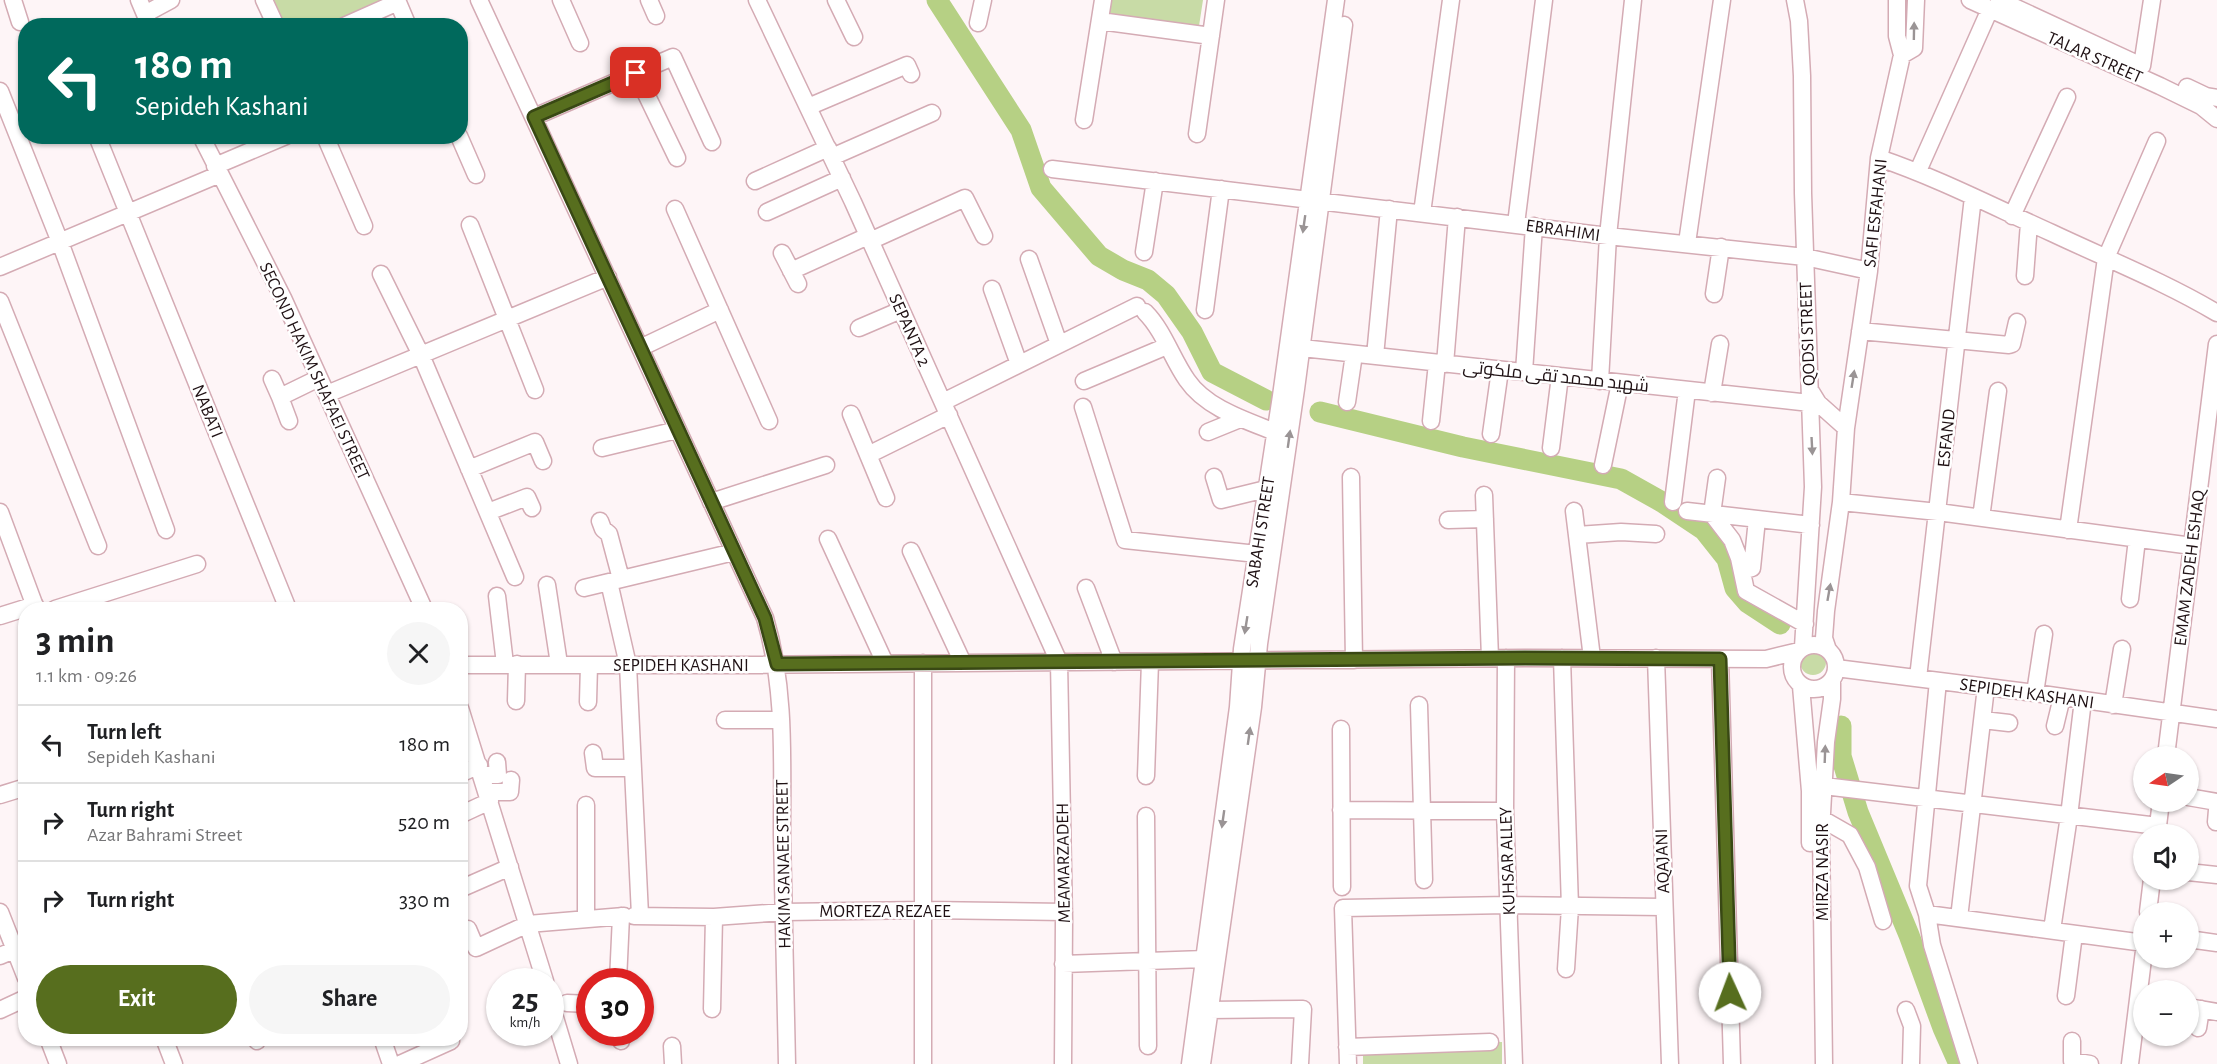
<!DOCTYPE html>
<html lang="en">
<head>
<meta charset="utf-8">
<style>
	body { margin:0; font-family:"Alegreya Sans",Cairo,sans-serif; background:#f6f6f6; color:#202124; height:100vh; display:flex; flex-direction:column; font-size:22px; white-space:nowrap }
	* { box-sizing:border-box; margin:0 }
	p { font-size:20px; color:#757577 }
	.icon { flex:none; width:33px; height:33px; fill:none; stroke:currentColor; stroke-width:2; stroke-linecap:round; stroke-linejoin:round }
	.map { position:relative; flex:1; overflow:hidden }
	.sheet { position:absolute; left:18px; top:602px; width:450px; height:444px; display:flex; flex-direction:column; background:#fff; border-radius:24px; box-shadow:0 2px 4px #0004 }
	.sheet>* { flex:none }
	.top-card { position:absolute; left:18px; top:18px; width:450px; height:126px; border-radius:24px; box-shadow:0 2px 4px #0004; background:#00695c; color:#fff; overflow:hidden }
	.needle { width:39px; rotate:257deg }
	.controls { position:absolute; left:2133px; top:746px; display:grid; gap:12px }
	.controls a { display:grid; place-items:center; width:66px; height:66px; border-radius:50%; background:#fff; box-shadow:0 2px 4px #0004; font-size:30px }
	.speed { position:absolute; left:486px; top:968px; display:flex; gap:12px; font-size:30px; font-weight:700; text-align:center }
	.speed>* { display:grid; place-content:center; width:78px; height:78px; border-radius:50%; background:#fff; box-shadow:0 2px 4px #0004; line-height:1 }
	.speed small { font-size:15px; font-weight:400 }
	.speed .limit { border:9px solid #d22; background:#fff; color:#111 }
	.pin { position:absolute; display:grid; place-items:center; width:51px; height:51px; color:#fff; margin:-26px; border-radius:12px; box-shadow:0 3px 9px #0006 }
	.me { position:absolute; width:66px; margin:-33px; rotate:358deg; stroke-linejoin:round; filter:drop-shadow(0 0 4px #0008) }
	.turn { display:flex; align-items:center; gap:21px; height:126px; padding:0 18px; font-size:27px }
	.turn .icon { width:78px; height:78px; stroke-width:2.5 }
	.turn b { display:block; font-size:42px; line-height:51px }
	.round { display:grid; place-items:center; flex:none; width:63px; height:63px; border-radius:32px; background:#f6f6f6 }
	.overview { display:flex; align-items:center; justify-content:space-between; height:102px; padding:0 18px }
	h1 { font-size:36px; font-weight:700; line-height:45px }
	.action { display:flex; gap:12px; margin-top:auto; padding:12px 18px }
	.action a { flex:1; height:69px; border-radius:36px; background:#576e1e; color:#fff; font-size:24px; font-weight:700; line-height:69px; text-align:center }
	.action a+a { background:#f6f6f6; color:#202124 }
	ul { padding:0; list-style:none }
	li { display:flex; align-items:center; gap:18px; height:78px; padding:0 18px; border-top:2px solid #e0e0e0 }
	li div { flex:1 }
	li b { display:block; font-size:22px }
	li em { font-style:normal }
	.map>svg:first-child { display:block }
</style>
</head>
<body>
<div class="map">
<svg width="2217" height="1064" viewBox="0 0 2217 1064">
	<rect width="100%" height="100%" fill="#fef5f7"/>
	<!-- green -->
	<path fill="#c8dba6" d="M272 0H387L388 1 333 25 284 26Z
		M1111 0H1203L1199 26 1108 15Z
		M1800 662a13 13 0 1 1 26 0a13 13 0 1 1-26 0Z
		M1502 1042V1064H1363V1045Z"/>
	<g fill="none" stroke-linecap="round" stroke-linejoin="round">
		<!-- river -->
		<path stroke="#b6d084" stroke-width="21" d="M937 0 1021 130 1041 188 1099 256 1123 270 1148 280 1166 295 1192 332 1212 372 1266 400
			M1320 412 1463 447 1621 479 1662 502 1704 530 1727 559 1735 588 1748 603 1780 624
			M1841 726V756L1858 812 1909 935 1943 1028 1959 1064"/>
		<defs>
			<path id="minor" d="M13 0 20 22
				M139 0 150 26
				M264 0 276 26
				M397 0 408 26
				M479 0 765 618C786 689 782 762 782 835 783 912 785 988 787 1064
				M561 0 580 43
				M649 0 656 16
				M757 0 853 202 1059 662 1064 920 1063 1064
				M836 0 854 37
				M1795 0 1799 21 1802 76 1803 193 1813 487 1803 647
				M1970 0 2160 86 2201 106 2217 119
				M1999 0 2131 61
				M145 14 171 0
				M1100 21 1211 36
				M978 23 983 0
				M344 26 398 2
				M1902 55 1914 48 1916 0
				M2142 66 2152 0
				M636 73 677 158
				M2187 87 2206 96 2217 98
				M0 91 60 242 166 530
				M808 107 907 65 911 74
				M534 117 673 57 712 142
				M1084 120 1103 0
				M1197 134 1216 0
				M97 136 288 609
				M201 136 283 298 424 609
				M325 136 364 226
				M459 136 476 175
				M832 157 932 113
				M1879 158C1938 178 1994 207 2052 233 2107 259 2165 282 2217 313
				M215 166 286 136
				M1052 169 1608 236 1805 257 1869 271
				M1918 171 1990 9
				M755 181 828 148
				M675 209 769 421
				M767 212 842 178
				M1422 213 1451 0
				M2012 216 2067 97
				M1516 224 1544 0
				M470 225 535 390
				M870 241 965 198 984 236
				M1687 243 1722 0
				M1144 252 1155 181
				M782 253 798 284
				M1029 259 1059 344
				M0 267 220 174
				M791 271 868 236
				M381 274 421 355 515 577
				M2025 276 2029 223
				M992 289 1019 364
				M1714 294 1721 247
				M0 301 98 546
				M1205 310 1221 189
				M1145 312C1164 331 1172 359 1187 380 1206 408 1245 420 1275 432
				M859 328 901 310
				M1860 331 2009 345 2012 344 2017 322
				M640 348 720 310
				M1302 348 1810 403
				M1375 356 1389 209
				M1445 364 1457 217
				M1524 372 1534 226
				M272 379 280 397 319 378
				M1084 381 1167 346
				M1600 381 1608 236 1633 0
				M1810 390 1818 403 1846 428
				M1712 393 1720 344
				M327 394 608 277
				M280 397 289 421
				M943 402 1137 306
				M1347 402 1354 354
				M1083 407 1125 540 1257 554
				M851 414 886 498
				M1431 421 1437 363
				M1208 432 1240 419
				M1491 434 1500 370
				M602 448 677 430
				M1551 448 1560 376
				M868 455 949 415
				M1603 465 1620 383
				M469 469 535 442 543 461
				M1214 477 1221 500 1266 489
				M1351 477 1354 660
				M1717 478 1712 514 1732 540 1739 558 1746 591 1805 624
				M1484 495 1490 658
				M711 502 826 465
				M1673 502 1687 390
				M1841 502 1938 512 2192 546
				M1574 511 1592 658
				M1687 511 1811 525
				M0 512 36 609
				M488 512 527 497 532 508
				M1981 518 1998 391
				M1448 520 1485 519
				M600 521 603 529 609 534 621 579
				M2068 530 2106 258 2157 141
				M1577 535 1621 532 1656 534
				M828 539 885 663
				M911 551 963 663
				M1742 571 1752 568 1757 519
				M609 582 628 665 640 915
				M547 585 559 664
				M584 588 734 552
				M1086 588 1114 662
				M497 596 505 664
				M2130 599 2137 539
				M55 609 197 564
				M0 616 35 605
				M1792 667a22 22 0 1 1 44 0a22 22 0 1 1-44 0Z
				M1828 650 1824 638 1826 611 1841 502 1846 428 1869 271 1879 158 1902 55 1897 36V0
				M1506 658 1505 811 1514 1064
				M1562 658 1570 907 1566 969
				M1656 658 1670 1064
				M1720 659 1732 1064
				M923 663V1064
				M460 665H721L1525 658 1766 659 1799 651
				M1836 668 2035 693 2217 719
				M1918 678C1937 518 1954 357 1973 197
				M1938 681 1918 886 1927 914 1932 945 1969 1064
				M1801 686 1810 791V843
				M2035 693 2044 634
				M516 701 517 664
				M588 702 589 665
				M1419 705 1424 880
				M2113 705 2122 649
				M460 708 545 981
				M725 720H781
				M1983 720 2009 723
				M2055 726 2062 697
				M1341 729 1342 887
				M593 753 595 768H633
				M2166 756 2217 344
				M460 774 479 765
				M482 775H498L497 762
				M1146 776 1150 662
				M1824 786 2158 826
				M487 792H510L511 780
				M0 795 26 787
				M2188 797 2217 802
				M586 805V919
				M1341 810 1505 811
				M460 815 490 801
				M1146 816 1148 1046
				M1822 819 1850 835 1867 867 1883 921
				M2216 822 2217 810
				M2157 834 2161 801
				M2188 872 2217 875
				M460 889 510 867
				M0 912 26 978
				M2148 912 2152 879
				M1927 914 2144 943
				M634 916 714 917 783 912 925 910 1064 912
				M1959 918 1986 687
				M468 929 476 948 528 924 624 916
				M2052 930 2069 816 2083 700
				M2188 939 2217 943
				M0 956 14 950
				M1063 964 1204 959
				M618 981 621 916
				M2066 996 2074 934
				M550 1001 569 1064
				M567 1003 590 1004
				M2188 1007 2217 1012
				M712 1009 714 917
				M0 1010 26 998
				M1209 1010 1303 1009 1300 1064
				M1906 1010 1912 1026 1911 1064
				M2198 1028 2201 1009
				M48 1038 58 1064
				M164 1038 174 1064
				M256 1038 257 1041
				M382 1038 391 1064
				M621 1041 622 1032
				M2072 1041V1061L2090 1064
				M672 1046 673 1064
				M1347 1047 1490 1042
				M400 1064 451 1041
				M1190 1064 1238 707 1242 649 1281 396 1336 0
				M1202 1064 1253 707 1259 644 1296 389 1344 25
				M1348 1064 1343 908 1508 905 1663 907
				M1824 1064 1821 831 1826 742 1832 699V680
				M2130 1064 2144 951"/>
		</defs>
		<!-- minor casing -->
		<use href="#minor" stroke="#d4abb4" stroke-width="19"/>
		<!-- minor -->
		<use href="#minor" stroke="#fff" stroke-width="16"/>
	</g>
	<!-- one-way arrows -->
	<defs><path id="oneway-solid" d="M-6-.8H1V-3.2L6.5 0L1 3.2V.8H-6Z" transform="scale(1.5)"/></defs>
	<g fill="#9a9495">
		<use href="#oneway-solid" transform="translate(1914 31) rotate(-89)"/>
		<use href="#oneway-solid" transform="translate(1304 224) rotate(98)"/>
		<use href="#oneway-solid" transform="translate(1853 379) rotate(-81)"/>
		<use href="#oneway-solid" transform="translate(1289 439) rotate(-82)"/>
		<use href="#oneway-solid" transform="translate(1812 446) rotate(87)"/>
		<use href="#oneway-solid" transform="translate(1829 592) rotate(-80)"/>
		<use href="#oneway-solid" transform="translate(1246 625) rotate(99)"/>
		<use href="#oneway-solid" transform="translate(1249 736) rotate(-82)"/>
		<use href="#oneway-solid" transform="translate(1825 754) rotate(-88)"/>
		<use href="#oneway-solid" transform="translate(1223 819) rotate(98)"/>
	</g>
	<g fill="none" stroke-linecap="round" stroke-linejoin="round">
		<defs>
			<path id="route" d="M636 73 534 117 765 618 777 664 1525 658 1720 659 1730 993"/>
		</defs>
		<!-- route casing -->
		<use href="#route" stroke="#394814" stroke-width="15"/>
		<!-- route -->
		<use href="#route" stroke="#576e1e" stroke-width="10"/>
	</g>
	<g text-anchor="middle" stroke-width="5" stroke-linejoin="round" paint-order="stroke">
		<!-- street labels -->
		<g font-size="18" fill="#1f1114" stroke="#fff">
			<text transform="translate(2095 57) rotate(24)" y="6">TALAR STREET</text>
			<text transform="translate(1875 213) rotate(-84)" y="6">SAFI ESFAHANI</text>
			<text transform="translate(1563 230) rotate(8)" y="6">EBRAHIMI</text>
			<text transform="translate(910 330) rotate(66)" y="6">SEPANTA 2</text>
			<text transform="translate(1807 334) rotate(-92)" y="6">QODSI STREET</text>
			<text transform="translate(315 371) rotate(65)" y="6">SECOND HAKIM SHAFAEI STREET</text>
			<text transform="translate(1556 376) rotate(6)" y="6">شهید محمد تقی ملکوتی</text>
			<text transform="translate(208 411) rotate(68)" y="6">NABATI</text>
			<text transform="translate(1946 438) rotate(-84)" y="6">ESFAND</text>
			<text transform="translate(1260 532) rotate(-81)" y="6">SABAHI STREET</text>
			<text transform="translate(2189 568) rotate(-83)" y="6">EMAM ZADEH ESHAQ</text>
			<text x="681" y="671">SEPIDEH KASHANI</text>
			<text transform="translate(2027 693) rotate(8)" y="6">SEPIDEH KASHANI</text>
			<text transform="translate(1507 861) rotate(-92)" y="6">KUHSAR ALLEY</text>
			<text transform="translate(1662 861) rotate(-92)" y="6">AQAJANI</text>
			<text transform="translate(1063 863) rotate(-91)" y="6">MEAMARZADEH</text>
			<text transform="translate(783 864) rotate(-91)" y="6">HAKIM SANAEE STREET</text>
			<text transform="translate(1822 872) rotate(-90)" y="6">MIRZA NASIR</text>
			<text x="885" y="917">MORTEZA REZAEE</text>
		</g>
	</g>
</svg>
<div class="controls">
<a><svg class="needle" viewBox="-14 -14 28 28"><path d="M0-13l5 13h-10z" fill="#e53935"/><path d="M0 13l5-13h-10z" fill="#757577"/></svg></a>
<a><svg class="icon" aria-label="sound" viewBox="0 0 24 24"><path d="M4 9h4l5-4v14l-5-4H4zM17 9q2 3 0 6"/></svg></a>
<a>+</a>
<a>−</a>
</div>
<div class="speed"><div>25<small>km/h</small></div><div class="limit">30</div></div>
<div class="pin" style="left:636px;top:73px;background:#d93025"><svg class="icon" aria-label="arrive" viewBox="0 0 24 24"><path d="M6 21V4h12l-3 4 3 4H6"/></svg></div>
<svg class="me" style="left:1730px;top:993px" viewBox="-20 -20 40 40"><circle r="19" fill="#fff"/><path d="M0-13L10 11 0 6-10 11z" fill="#576e1e"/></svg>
<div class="top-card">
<div class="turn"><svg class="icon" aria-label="left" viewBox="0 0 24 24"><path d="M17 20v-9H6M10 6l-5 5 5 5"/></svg><div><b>180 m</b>Sepideh Kashani</div></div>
</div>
<section class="sheet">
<div class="overview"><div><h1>3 min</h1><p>1.1 km · 09:26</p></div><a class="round"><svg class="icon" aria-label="close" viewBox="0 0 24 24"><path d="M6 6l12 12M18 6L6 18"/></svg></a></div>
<ul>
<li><svg class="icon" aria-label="left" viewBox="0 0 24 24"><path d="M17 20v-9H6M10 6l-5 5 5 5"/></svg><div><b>Turn left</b><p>Sepideh Kashani</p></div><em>180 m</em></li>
<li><svg class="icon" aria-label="right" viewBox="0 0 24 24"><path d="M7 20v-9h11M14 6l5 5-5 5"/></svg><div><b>Turn right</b><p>Azar Bahrami Street</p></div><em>520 m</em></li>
<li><svg class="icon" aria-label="right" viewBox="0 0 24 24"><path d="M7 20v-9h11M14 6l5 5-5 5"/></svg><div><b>Turn right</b></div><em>330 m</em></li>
</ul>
<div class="action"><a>Exit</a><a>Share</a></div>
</section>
</div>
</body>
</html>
